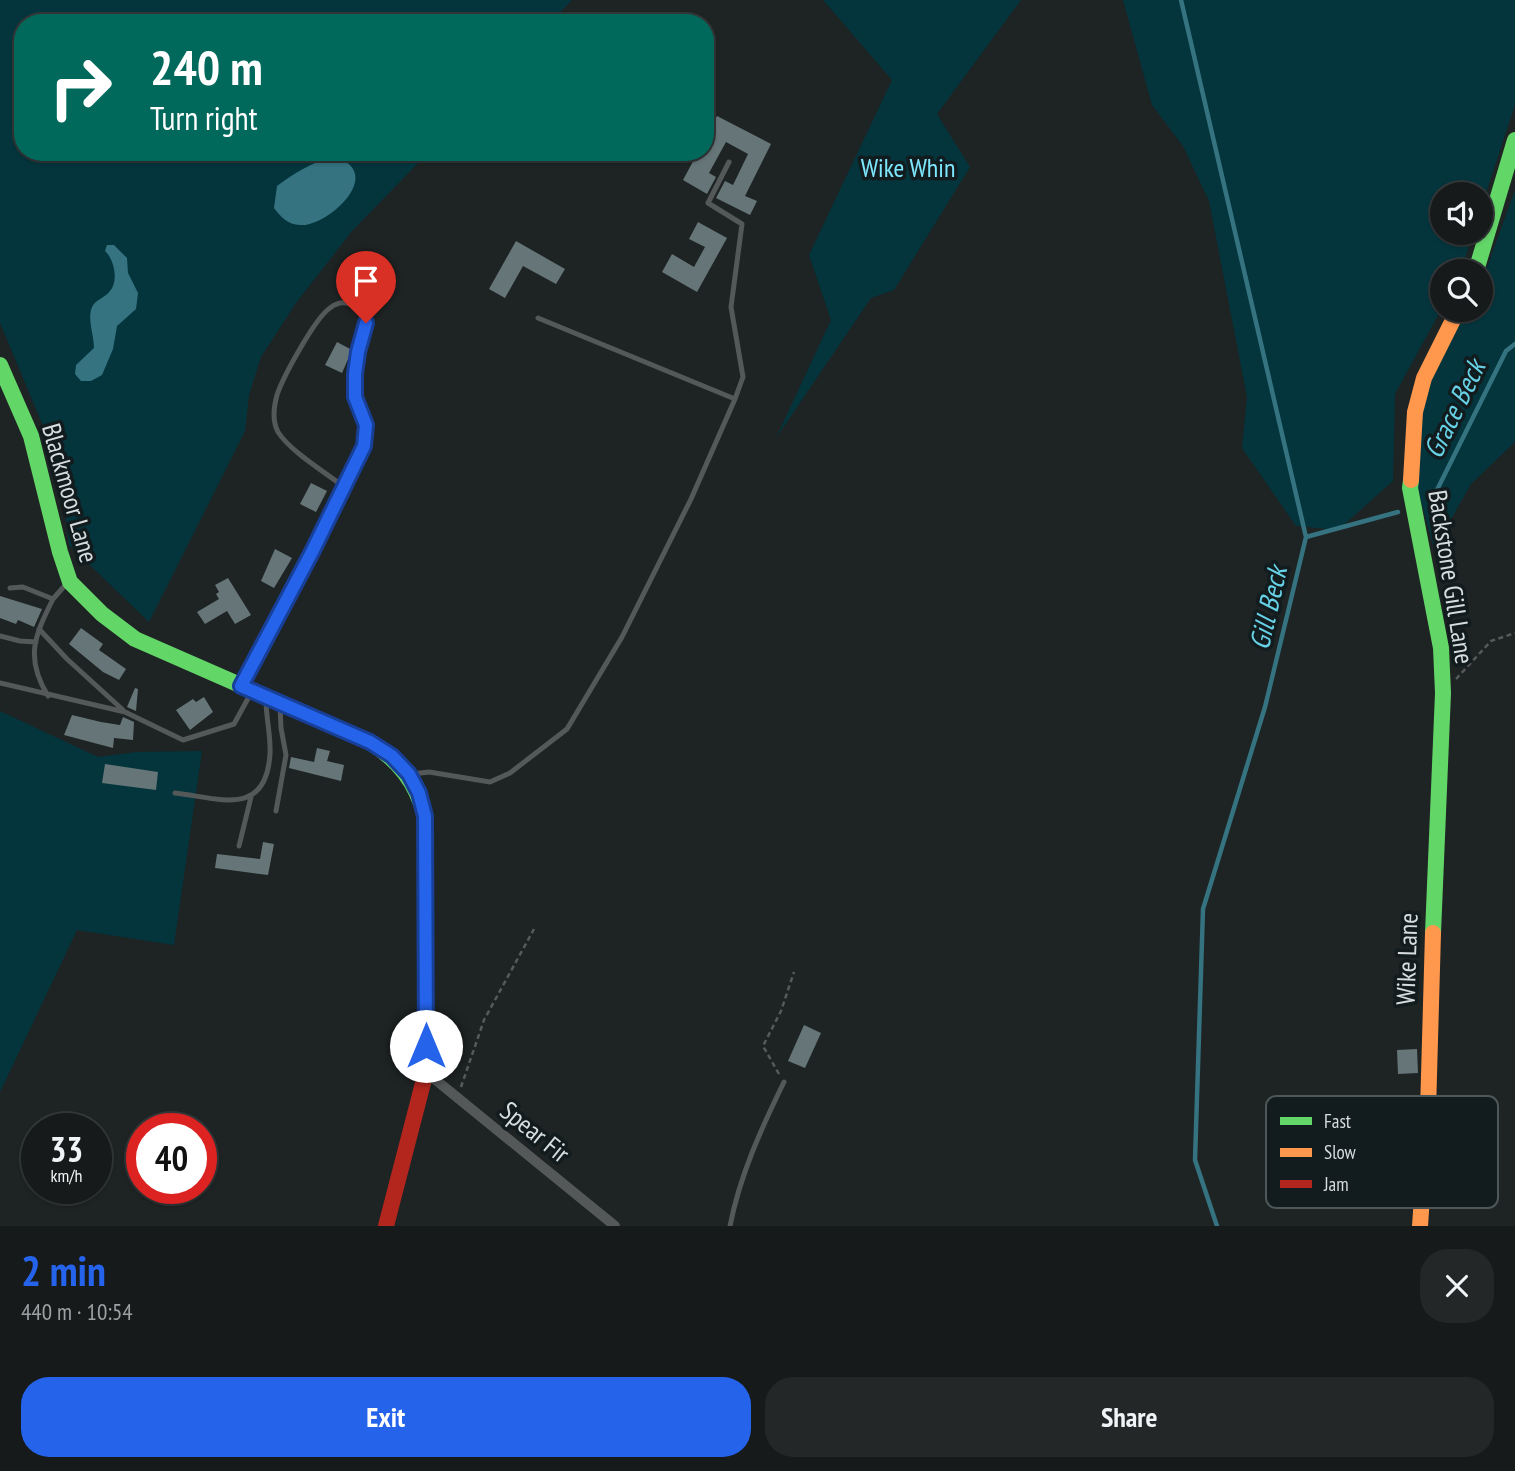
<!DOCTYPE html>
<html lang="en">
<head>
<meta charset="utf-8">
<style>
	body { margin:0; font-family:"PT Sans Narrow",sans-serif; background:#232728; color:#f1f3f6; height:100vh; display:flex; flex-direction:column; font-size:26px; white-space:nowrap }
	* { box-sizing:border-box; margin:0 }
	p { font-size:23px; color:#9ea1a3 }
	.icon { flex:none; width:38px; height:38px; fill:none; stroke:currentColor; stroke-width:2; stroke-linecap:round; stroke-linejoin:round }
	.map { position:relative; height:1226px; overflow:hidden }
	.drawer { display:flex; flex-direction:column; background:#161a1b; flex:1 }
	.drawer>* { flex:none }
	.banner { position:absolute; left:14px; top:14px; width:700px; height:147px; border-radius:28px; box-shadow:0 2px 5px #0004,0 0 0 2px #35383a; background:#00695c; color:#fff; overflow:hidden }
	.tools { position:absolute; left:1430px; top:182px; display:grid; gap:14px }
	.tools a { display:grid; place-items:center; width:63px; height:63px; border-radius:50%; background:#161a1b; box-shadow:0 2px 5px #0004,0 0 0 2px #35383a; font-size:35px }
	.speed { position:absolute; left:21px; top:1113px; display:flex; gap:14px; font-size:35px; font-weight:700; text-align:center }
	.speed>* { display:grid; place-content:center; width:91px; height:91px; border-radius:50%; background:#161a1b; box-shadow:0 2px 5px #0004,0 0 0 2px #35383a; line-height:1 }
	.speed small { font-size:18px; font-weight:400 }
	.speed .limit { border:10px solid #d22; background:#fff; color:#111 }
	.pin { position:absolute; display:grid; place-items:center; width:60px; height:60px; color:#fff; margin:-72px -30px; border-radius:50% 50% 50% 0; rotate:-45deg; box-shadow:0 0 7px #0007 }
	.pin .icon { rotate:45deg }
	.me { position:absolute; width:77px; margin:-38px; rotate:0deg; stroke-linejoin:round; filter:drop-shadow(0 0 5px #0008) }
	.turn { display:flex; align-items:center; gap:24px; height:147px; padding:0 21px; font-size:32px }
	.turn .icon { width:91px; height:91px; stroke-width:2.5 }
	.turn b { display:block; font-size:49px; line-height:60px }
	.round { display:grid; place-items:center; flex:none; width:74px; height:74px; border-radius:28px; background:#232728 }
	.summary { display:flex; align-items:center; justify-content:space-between; height:119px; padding:0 21px }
	h1 { font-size:42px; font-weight:800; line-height:52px; color:#2563eb }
	.cta { display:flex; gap:14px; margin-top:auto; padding:14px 21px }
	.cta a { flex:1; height:80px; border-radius:28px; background:#2563eb; color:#fff; font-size:28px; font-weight:800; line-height:80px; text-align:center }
	.cta a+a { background:#232728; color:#f1f3f6 }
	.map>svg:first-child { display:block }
</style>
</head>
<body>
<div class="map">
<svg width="1515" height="1226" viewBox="0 0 1515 1226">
	<rect width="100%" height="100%" fill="#1e2324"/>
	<!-- green -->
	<path fill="#04353d" d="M0 0H572L550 23H23V152H429L352 231 296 303 261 357 249 395 245 431 149 622 69 545 59 464 0 323Z
		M823 0H1021L937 114 970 167 894 290 871 298 776 438 831 320 809 255 892 80Z
		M1123 0H1515V105L1481 208 1480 194H1442V233H1473L1461 271H1442V308L1395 394 1393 481 1338 530 1296 526 1242 448 1247 397 1209 201 1183 146 1152 105Z
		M1515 190V442L1471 484 1434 549 1417 487 1425 387 1465 310H1480L1481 280 1489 262Z
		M0 711 98 757 136 752 202 751 174 945 77 930 0 1092Z"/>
	<!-- water -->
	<path fill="#357380" d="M335 156C343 160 353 164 355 174 360 196 320 227 300 225 288 225 280 216 274 208L277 186C294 173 315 161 335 156Z
		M107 245H114L127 258 128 273 138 293 136 309 117 326 113 349 102 375 91 381H81L75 374 76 365 94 348C94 337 88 320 91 310 94 299 104 299 110 291 119 281 114 259 105 251Z"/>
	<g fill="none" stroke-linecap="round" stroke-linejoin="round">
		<!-- stream -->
		<path stroke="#357380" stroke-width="4.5" d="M1181 0 1306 537 1265 707 1203 909 1195 1160 1217 1226
			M1434 496 1506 351 1515 344
			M1306 537 1398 512"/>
	</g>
	<!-- building -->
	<path fill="#667578" d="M717 116 771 144 745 196 757 201 750 215 716 198 725 181 733 185 748 154 726 142 709 173 716 177 707 194 683 180 698 152H705V138Z
		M698 222 727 238 697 292 662 272 672 254 694 267 705 247 689 239Z
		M516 241 565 269 556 284 523 266 505 298 489 289Z
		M337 342 352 350 342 373 325 365Z
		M311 483 327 491 316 512 300 504Z
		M275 549 292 558 274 588 261 581Z
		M228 578 251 615 235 624 227 611 205 624 197 612 219 599 216 594 219 592 215 585Z
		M0 596 42 609 34 627 18 620 16 624 0 618Z
		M81 628 103 644 99 650 126 669 119 680 103 672 69 644Z
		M135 688 138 689 136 711 127 707Z
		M204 697 213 712 190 730 176 710 193 699 196 702Z
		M72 715 101 722 120 725 123 717 134 722 133 740 114 738 113 748 64 735Z
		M317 748 330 751 327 761 344 765 341 781 289 768 291 757 314 762Z
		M105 764 158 772 156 790 102 783Z
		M263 842 274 844 268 875 215 868 217 854 260 859Z
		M804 1025 821 1033 805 1068 788 1061Z
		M1417 1049 1418 1073 1398 1074 1397 1050Z"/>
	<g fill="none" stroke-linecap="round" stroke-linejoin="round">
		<!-- path -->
		<path stroke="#57595a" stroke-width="2.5" stroke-dasharray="5 3.5" stroke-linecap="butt" d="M1456 679 1491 641 1515 633
			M779 1074 763 1046 781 1011 794 972
			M461 1087 484 1020 534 929"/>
		<!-- lane -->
		<path stroke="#555859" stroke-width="5" d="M729 162 708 203 742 224 731 307 743 377 735 399
			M10 588 23 587 53 599 67 583
			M39 629 67 659 123 710
			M0 636 20 641 36 642
			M0 683 125 712 183 740 234 724 251 693
			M242 683 312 552 364 446 366 425 355 397V374L357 352 366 323C362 307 345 296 330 308 315 318 283 377 277 395 274 406 272 421 278 432 291 452 325 472 344 487
			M48 696C25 658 34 637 53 599
			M412 774 429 772 490 782 510 773 567 729 622 637 691 499 735 399 538 318
			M175 793C219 798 266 818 270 754 271 736 266 718 266 700
			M276 811 286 755 281 728 280 706
			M239 846 251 797
			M730 1226C740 1175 761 1129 784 1082"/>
		<!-- street -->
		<path stroke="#555859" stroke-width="10" d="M426 1072 615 1226"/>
		<!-- fast -->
		<path stroke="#63d668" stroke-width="16" d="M1476 271 1515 140
			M0 365 31 436 60 552 70 582 102 614 135 639 370 742C399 761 416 782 425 816L426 1072 423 1083
			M1411 480 1410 488 1441 648 1443 693 1433 933"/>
		<!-- slow -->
		<path stroke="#ff974d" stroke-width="16" d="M1411 480 1415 412 1424 378 1458 310
			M1420 1226 1428 1111 1433 933"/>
		<!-- jam -->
		<path stroke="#b3261e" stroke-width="16" d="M386 1226 423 1083"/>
	</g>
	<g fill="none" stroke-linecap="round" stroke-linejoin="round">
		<defs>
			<path id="route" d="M366 323 358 352 355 374V397L366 425 364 446 312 552 241 686 370 742 392 756 409 774 419 793 425 816 426 1046"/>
		</defs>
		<!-- route casing -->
		<use href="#route" stroke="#184099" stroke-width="18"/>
		<!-- route -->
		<use href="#route" stroke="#2563eb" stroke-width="12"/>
	</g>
	<g text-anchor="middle" stroke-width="7" stroke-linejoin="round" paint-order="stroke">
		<!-- park labels -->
		<g font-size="26" fill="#7ee7fd" stroke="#121c1e">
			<text x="908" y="177">Wike Whin</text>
		</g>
		<!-- street labels -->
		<g font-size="26" fill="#d7dddf" stroke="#121c1e">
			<text transform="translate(70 493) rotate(74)" y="9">Blackmoor Lane</text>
			<text transform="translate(1451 577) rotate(81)" y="9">Backstone Gill Lane</text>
			<text transform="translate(1407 959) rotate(-88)" y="9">Wike Lane</text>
			<text transform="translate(535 1132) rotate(39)" y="9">Spear Fir</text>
		</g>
		<!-- water labels -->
		<g font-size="28" font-style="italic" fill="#67d1e6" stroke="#121c1e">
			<text transform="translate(1454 409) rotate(-64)" y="10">Grace Beck</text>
			<text transform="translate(1268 608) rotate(-77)" y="10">Gill Beck</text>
		</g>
	</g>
	<!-- legend -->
	<rect x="1266" y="1096" width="232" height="112" rx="10" fill="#121c1e" stroke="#4d5658" stroke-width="2"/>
	<rect x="1280" y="1117" width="32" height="8" fill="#63d668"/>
	<rect x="1280" y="1148" width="32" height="9" fill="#ff974d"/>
	<rect x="1280" y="1180" width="32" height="8" fill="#b3261e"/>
	<g font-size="19" fill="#d7dddf">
		<text x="1324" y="1128">Fast</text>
		<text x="1324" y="1159">Slow</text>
		<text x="1324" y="1191">Jam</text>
	</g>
</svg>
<div class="tools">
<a><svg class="icon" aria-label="sound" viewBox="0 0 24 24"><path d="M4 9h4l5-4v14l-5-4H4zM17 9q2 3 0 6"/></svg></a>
<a><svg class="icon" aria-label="search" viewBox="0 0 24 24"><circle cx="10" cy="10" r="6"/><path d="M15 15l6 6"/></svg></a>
</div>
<div class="speed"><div>33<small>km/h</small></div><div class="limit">40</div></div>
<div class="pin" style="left:366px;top:323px;background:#d93025"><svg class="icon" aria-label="arrive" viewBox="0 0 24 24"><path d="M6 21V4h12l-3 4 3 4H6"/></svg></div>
<svg class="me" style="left:426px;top:1046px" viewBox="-20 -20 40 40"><circle r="19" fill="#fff"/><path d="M0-13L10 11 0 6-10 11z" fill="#2563eb"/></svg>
<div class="banner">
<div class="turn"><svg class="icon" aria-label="right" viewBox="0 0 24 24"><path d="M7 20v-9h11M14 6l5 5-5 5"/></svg><div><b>240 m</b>Turn right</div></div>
</div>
</div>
<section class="drawer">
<div class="summary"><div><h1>2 min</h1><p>440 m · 10:54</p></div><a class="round"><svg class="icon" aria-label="close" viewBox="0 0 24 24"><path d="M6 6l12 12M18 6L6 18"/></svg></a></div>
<div class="cta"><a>Exit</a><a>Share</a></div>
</section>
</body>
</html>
